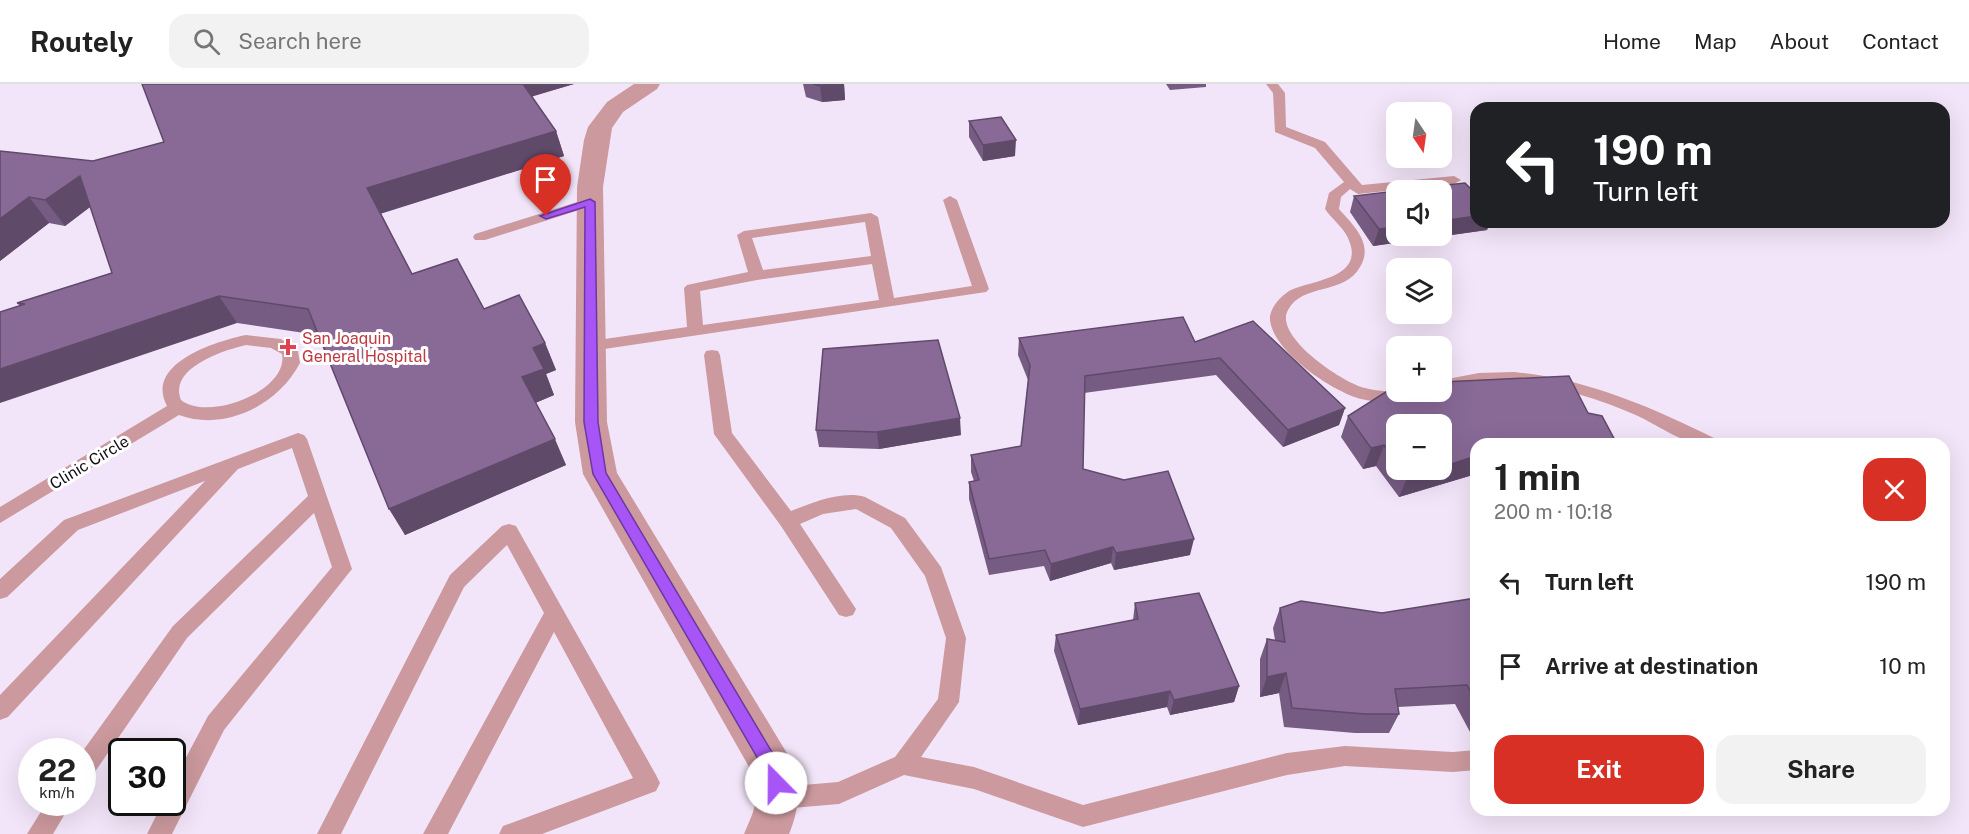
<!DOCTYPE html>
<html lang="en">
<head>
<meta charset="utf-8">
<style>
	body { margin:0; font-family:"Public Sans",sans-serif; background:#f2f2f2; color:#222; height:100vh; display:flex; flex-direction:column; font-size:22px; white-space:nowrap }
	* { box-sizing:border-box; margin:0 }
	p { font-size:20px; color:#767676 }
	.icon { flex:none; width:33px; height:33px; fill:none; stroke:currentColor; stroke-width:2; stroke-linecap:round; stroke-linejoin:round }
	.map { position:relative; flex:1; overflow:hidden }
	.details { position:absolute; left:1470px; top:354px; width:480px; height:378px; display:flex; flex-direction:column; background:#fff; border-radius:18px; box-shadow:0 6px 24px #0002 }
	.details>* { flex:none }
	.top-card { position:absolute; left:1470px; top:18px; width:480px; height:126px; border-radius:18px; box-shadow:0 6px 24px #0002; background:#202124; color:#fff; overflow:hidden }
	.needle { width:39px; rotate:167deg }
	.tools { position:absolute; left:1386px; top:18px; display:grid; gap:12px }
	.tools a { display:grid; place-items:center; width:66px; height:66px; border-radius:12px; background:#fff; box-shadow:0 6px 24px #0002; font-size:30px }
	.speed { position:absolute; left:18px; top:654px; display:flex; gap:12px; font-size:30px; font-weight:700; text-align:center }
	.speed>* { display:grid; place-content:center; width:78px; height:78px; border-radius:50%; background:#fff; box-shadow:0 6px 24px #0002; line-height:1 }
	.speed small { font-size:15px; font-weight:400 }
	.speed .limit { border:3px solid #111; border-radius:9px; background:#fff; color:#111 }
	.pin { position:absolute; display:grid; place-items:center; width:51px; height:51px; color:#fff; margin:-62px -26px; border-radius:50% 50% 50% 0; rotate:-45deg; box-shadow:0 0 6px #0007 }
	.pin .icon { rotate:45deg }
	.me { position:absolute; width:66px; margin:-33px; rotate:338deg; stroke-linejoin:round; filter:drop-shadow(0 0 4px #0008) }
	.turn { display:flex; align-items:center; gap:21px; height:126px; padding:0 24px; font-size:27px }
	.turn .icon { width:78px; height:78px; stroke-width:2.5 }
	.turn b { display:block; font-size:42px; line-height:51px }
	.round { display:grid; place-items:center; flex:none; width:63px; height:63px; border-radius:18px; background:#f2f2f2 }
	.headline { display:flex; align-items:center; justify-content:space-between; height:102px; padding:0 24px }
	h1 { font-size:36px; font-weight:700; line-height:45px }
	.button { display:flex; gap:12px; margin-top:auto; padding:12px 24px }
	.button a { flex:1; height:69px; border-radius:18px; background:#d93025; color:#fff; font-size:24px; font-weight:700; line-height:69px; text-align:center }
	.button a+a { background:#f2f2f2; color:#222 }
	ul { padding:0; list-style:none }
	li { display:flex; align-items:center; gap:18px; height:84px; padding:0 24px }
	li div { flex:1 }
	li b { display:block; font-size:22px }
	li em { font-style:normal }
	header { display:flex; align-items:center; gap:36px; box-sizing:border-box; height:84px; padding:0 30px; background:#fff; border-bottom:2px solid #e0e0e0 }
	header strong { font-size:28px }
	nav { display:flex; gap:33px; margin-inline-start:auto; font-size:21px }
	.search { width:420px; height:54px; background:#f2f2f2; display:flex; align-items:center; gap:15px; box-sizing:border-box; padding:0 21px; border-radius:18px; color:#767676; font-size:22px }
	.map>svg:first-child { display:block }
</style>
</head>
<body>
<header>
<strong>Routely</strong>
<div class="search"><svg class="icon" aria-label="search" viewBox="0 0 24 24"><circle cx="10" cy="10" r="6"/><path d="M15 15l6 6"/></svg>Search here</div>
<nav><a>Home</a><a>Map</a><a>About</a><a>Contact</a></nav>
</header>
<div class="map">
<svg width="1969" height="750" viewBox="0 0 1969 750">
	<rect width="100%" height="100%" fill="#f3e5f9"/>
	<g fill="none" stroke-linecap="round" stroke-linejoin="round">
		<!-- lane -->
		<path fill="#cb999e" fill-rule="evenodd" d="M1266 0H1278L1285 9 1286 43 1325 58 1362 101 1454 92 1461 96 1454 100 1358 110 1350 105 1341 113 1339 125C1354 142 1374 160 1360 183 1345 211 1302 199 1288 226 1273 252 1343 299 1365 304 1385 309 1407 308 1427 308L1425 312C1404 318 1383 320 1361 315 1333 308 1268 265 1270 232 1272 222 1280 213 1289 207 1310 196 1367 195 1348 154 1343 143 1332 135 1325 125L1329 109 1344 98 1315 64 1275 48 1273 9Z
			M950 112 957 116 989 205 986 208 591 267 585 266 583 262 585 258 591 257 687 243 684 204 687 201 748 188 737 151 744 147 871 129 878 133 894 214 972 202 943 116ZM865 138 871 172 763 186 752 154ZM872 180 879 216 703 241 700 207 757 196Z
			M590 114 597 118 595 121 485 156H475L473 153 475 150Z
			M246 251 281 255 298 267 300 279C278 321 225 348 179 331L0 439V423L167 322C144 279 217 257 246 251ZM246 261 271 264 282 270C289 307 208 338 181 316 168 284 224 266 246 261Z
			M712 266 718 267 720 271 732 349 791 427C812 419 842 406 865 413L905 434 941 483 966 554 959 618 921 673 974 683 1083 721 1287 669 1345 662 1453 668 1476 666V686L1453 688 1345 682 1287 691 1083 743 974 705 904 691 839 720 780 725 772 722 768 714 772 706 780 703 838 698 895 673 938 615 946 554 925 492 891 444 856 425 823 430 800 440 856 525 853 531 846 533 839 531 781 442 714 350 704 271 706 267Z
			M1514 288C1587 295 1651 323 1716 355L1719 360C1712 360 1703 361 1696 360 1681 357 1653 339 1638 332 1568 301 1517 294 1442 308H1441L1442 296 1479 289Z
			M298 349 304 351 307 355 352 485 224 646 172 750H147L163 718H172V700L208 632 332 483 314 429 187 554 90 695 82 697V668L173 542 308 412 292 364 238 385 8 633 0 636V611L205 397 78 446 7 513 0 515V495L64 436Z
			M509 440 516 442 656 691 660 699 656 707 542 750H499L503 742 633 694 554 548 448 750H423L544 529 507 461 464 503 341 750H317L450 491 502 442Z
			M47 718H72L53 750H27Z"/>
		<!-- street -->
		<path fill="#cb999e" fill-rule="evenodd" d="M634 0H660L657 5 623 28 612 44 603 103 607 338 617 389 788 671C800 699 801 722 789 750H744C755 724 759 718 753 690L583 390 575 338 577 103 584 56 588 43 607 18Z"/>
	</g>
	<!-- wall -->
	<path fill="#765b82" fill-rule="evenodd" d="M142 0H574L532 12 556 47 564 72 381 129 412 190 484 225 545 259 556 286 546 290 554 311 535 319 566 381 405 451 318 251 237 239 20 222 17 219 112 189 90 123 65 142 49 139 0 177V67L93 77 164 58Z
		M803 0H844L845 16 822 18 806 13Z
		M1166 0H1206V3L1170 6Z
		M969 37 1015 72 983 77 969 53Z
		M1354 112 1476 138H1490L1487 146 1373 162 1350 128Z
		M1019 254 1195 258 1345 324 1339 341 1283 363 1216 291 1084 309 1083 385 1190 471 1114 486 1111 479 1050 497 1044 482 989 491 969 415V398L974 397 971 388V371L1021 362 1028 296 1018 271Z
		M1569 292 1588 329 1602 332 1617 360H1476V390L1399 413 1376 382 1363 385 1341 353 1348 332 1392 304H1396V308H1442V298ZM1396 340H1442V386H1396Z
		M816 346 961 351 879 365 819 363Z
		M1476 514V647L1470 648 1455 620 1398 623 1399 630 1389 649H1355L1284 643 1279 609 1260 613V575L1267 555 1275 556 1273 544 1280 524 1382 529Z
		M1135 519 1239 602 1234 618 1170 631 1167 623 1078 641 1054 567 1056 551 1133 536Z"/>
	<!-- shaded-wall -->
	<path fill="#604a6a" d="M519 0H574L524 15Z
		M844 0 845 16 822 18 820 2Z
		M556 47 564 72 380 130 367 104Z
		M1016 56 1015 72 983 77V61Z
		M80 92 98 117 65 142 45 116Z
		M29 113 49 139 0 177V135Z
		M1476 132V138H1490L1487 146 1373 162 1379 145 1396 143V152H1442V137Z
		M219 212 237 239 0 319V285Z
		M545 259 556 286 546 290 554 311 533 320 522 293 533 264Z
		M1345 324 1339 341 1283 363 1288 346Z
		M960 334 961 351 879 365 877 348Z
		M555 355 566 381 405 451 389 425Z
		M1384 361 1376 382 1363 385 1371 364Z
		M1476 372V390L1399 413 1408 392 1431 386H1442V383Z
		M1194 455 1190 471 1114 486 1116 469Z
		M1113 463 1111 479 1050 497 1051 480Z
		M1286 589 1279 609 1260 613 1267 593Z
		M1239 602 1234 618 1170 631 1174 616Z
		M1170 607 1167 623 1078 641 1080 625Z"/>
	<!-- building -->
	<path fill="#896a97" stroke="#604a6a" stroke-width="1.5" d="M142 0H523L556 47 367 104 412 190 457 175 484 225 519 211 545 259 533 264 544 285 522 293 555 355 389 425 308 225 219 212 0 285V228L25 220 17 219 112 189 80 92 45 116 29 113 0 135V67L93 77 164 58Z
		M813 0H843L820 2Z
		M1001 33 1016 56 983 61 969 37Z
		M1465 99 1476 110V132L1442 137V106H1400Z
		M1396 107V143L1379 145 1354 112Z
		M1183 233 1195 258 1253 237 1345 324 1288 346 1220 274 1085 292 1083 385 1124 396 1168 387 1194 455 1116 469 1113 463 1051 480 1045 466 989 475 969 398 979 396 971 371 1021 362 1030 281 1019 254Z
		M938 256 960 334 877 348 816 346 823 265Z
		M1569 292 1588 329 1602 332 1617 360H1476V372L1442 383V340H1396V377L1384 361 1371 364 1348 332 1392 304H1396V308H1442V298Z
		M1403 386H1431L1408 392Z
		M1199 509 1239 602 1174 616 1170 607 1080 625 1056 551 1138 535 1135 519Z
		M1476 514V618L1467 601 1395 605 1399 630H1365L1292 624 1286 589 1267 593V555L1285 558 1280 524 1301 517 1382 529Z"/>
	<!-- route -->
	<path fill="#a855f7" stroke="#6d37a1" stroke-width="1.5" d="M590 115 595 118 598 338 606 389 779 680 785 699 782 705 776 708 770 705 765 687 593 390 584 338 585 123 546 135 540 132Z"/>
	<!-- markers -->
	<path fill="#e0444e" stroke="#fff" stroke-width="2" d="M285 254h6v6h6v6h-6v6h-6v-6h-6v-6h6z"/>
	<g text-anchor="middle" stroke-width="6" stroke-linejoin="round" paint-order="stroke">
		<!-- health labels -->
		<g font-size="16" fill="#be3a42" stroke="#fff" text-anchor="start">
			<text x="302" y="260">San Joaquin<tspan x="302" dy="18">General Hospital</tspan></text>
		</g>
		<!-- street labels -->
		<g font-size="16" fill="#120d14" stroke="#fff">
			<text transform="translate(89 378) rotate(-31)" y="6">Clinic Circle</text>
		</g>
	</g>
</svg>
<div class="tools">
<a><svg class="needle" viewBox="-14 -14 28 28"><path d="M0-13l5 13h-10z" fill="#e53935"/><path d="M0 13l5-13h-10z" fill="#767676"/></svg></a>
<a><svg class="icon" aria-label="sound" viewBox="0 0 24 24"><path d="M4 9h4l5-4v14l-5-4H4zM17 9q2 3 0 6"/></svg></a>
<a><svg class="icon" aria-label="layers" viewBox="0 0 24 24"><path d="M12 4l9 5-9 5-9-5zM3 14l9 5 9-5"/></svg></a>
<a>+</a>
<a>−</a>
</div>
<div class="speed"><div>22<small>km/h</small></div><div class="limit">30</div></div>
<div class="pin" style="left:546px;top:132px;background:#d93025"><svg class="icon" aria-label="arrive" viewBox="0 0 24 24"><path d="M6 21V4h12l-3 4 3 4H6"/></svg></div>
<svg class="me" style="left:776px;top:699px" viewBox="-20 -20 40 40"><circle r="19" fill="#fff"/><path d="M0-13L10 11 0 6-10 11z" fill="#a855f7"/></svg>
<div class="top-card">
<div class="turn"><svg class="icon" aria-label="left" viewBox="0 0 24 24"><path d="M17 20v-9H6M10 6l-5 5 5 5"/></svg><div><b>190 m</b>Turn left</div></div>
</div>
<section class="details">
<div class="headline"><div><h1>1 min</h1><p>200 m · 10:18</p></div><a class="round" style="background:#d93025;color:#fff"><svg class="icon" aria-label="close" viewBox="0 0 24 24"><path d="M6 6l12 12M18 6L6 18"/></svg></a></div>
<ul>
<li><svg class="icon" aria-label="left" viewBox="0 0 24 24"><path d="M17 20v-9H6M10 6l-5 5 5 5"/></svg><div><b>Turn left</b></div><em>190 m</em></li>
<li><svg class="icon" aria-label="arrive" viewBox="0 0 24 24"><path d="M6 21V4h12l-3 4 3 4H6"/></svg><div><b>Arrive at destination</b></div><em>10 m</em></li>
</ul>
<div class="button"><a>Exit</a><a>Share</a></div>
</section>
</div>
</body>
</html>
